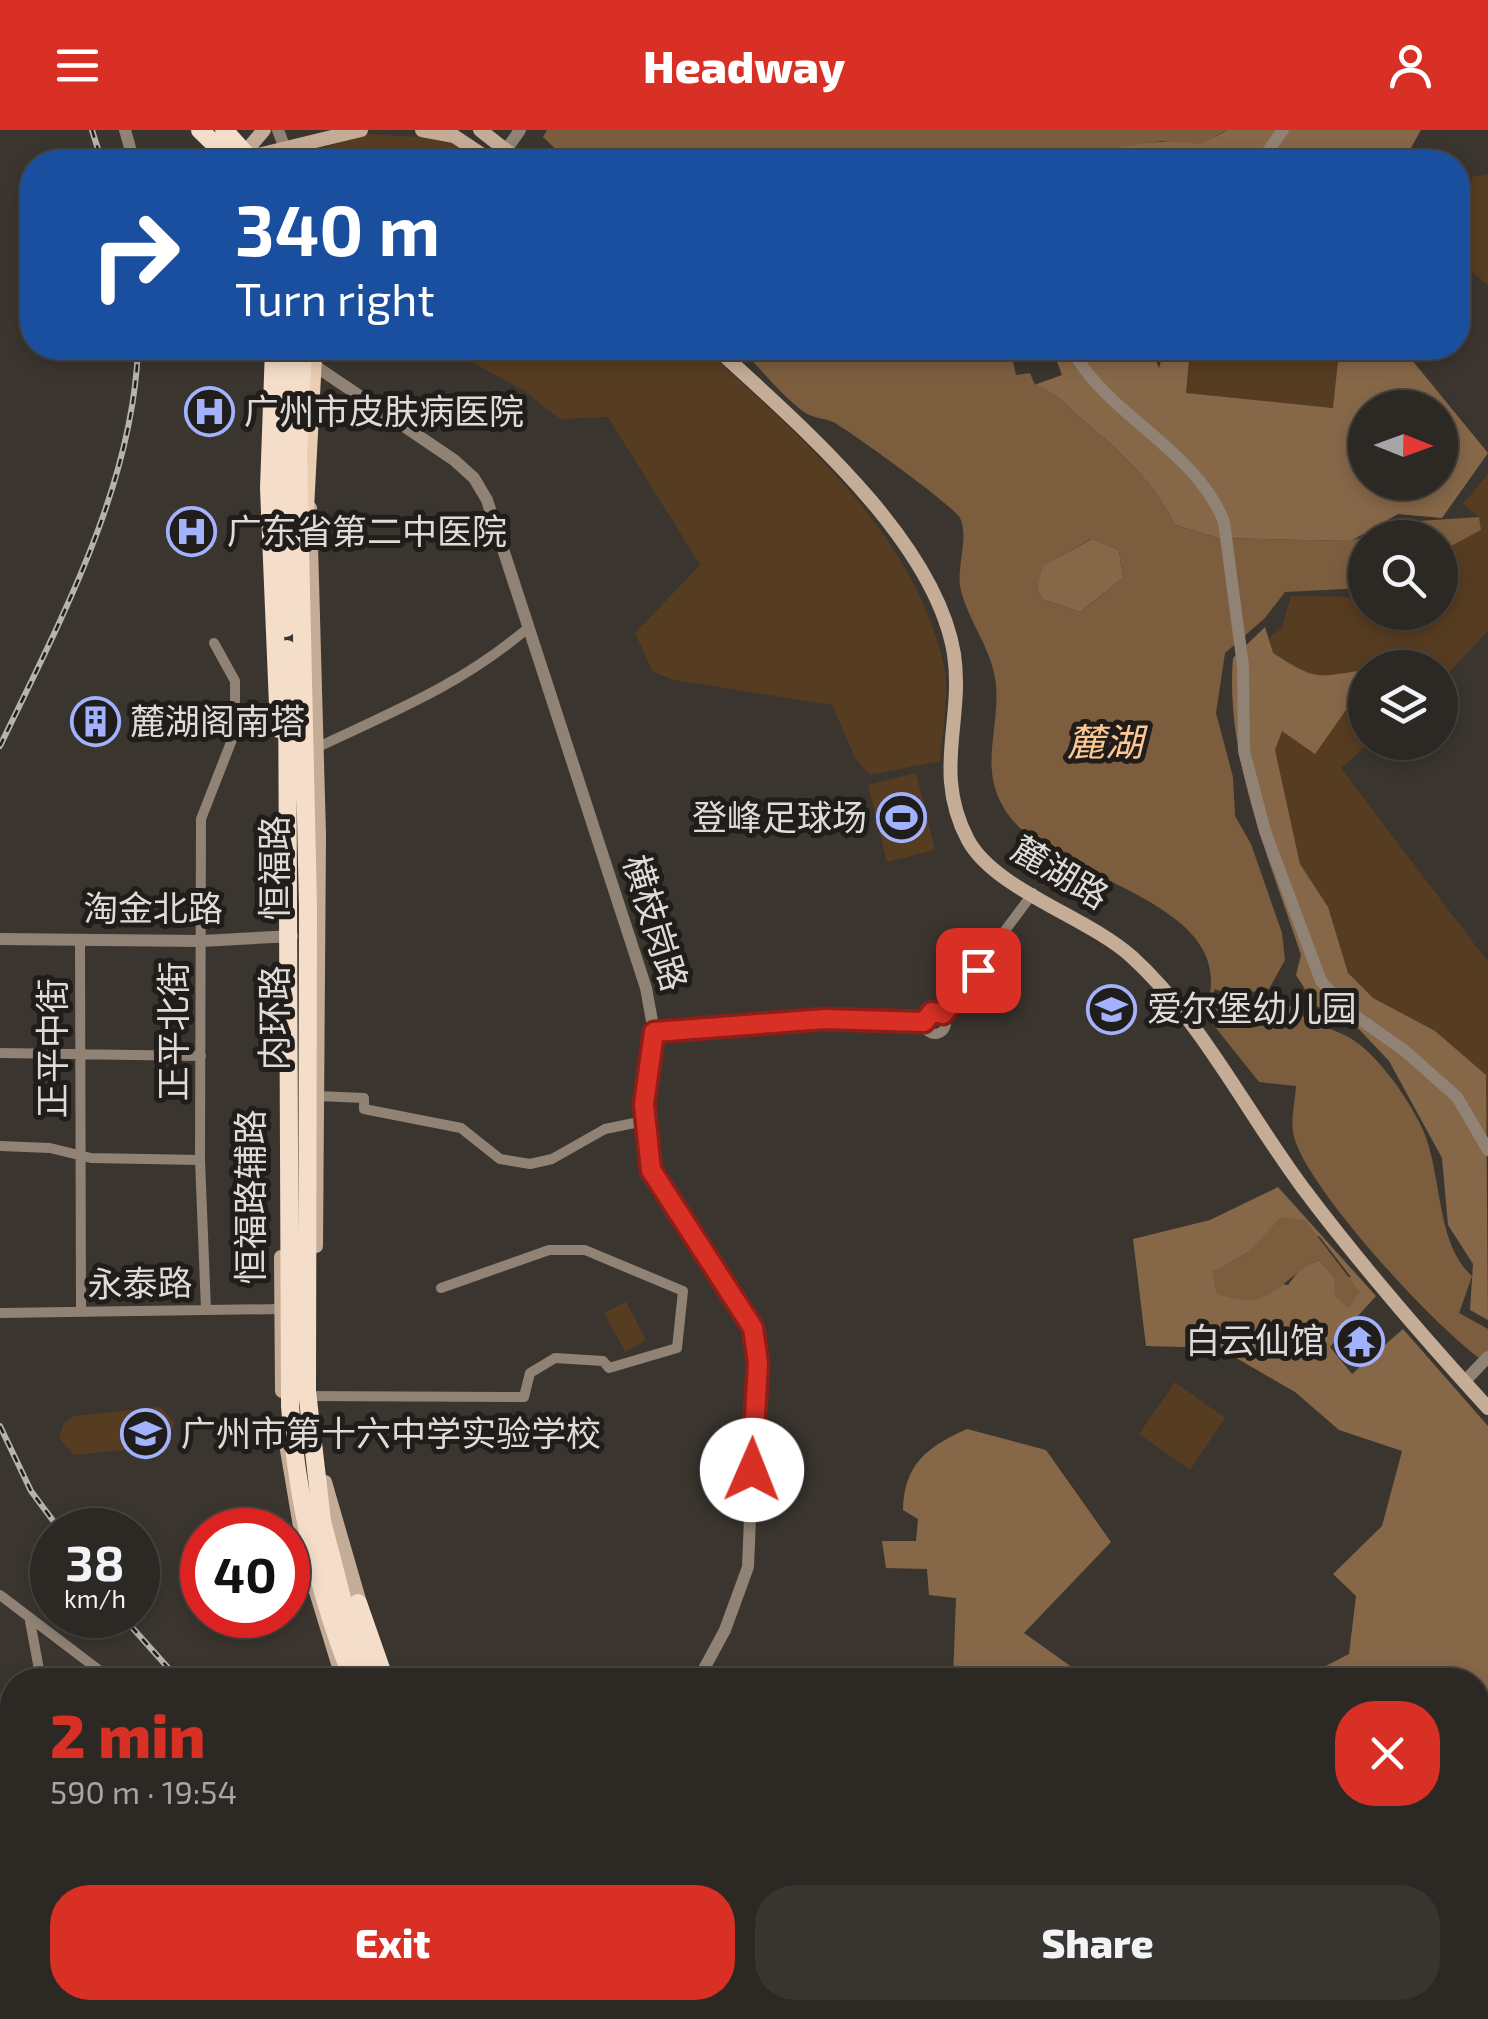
<!DOCTYPE html>
<html lang="en">
<head>
<meta charset="utf-8">
<style>
	body { margin:0; font-family:"Exo 2","Noto Sans SC",sans-serif; background:#383430; color:#f1f3f6; height:100vh; display:flex; flex-direction:column; font-size:38px; white-space:nowrap }
	* { box-sizing:border-box; margin:0 }
	p { font-size:32px; color:#a6a6a6 }
	.icon { flex:none; width:55px; height:55px; fill:none; stroke:currentColor; stroke-width:2; stroke-linecap:round; stroke-linejoin:round }
	.map { position:relative; flex:1; overflow:hidden }
	.side { position:absolute; left:0px; top:1538px; width:1490px; height:352px; display:flex; flex-direction:column; background:#2c2823; border-radius:40px 40px 0 0; box-shadow:0 5px 15px #0003,0 0 0 2px #484441 }
	.side>* { flex:none }
	.guide { position:absolute; left:20px; top:20px; width:1450px; height:210px; border-radius:40px; box-shadow:0 5px 15px #0003,0 0 0 2px #484441; background:#1a4fa0; color:#fff; overflow:hidden }
	.needle { width:65px; rotate:91deg }
	.tools { position:absolute; left:1348px; top:260px; display:grid; gap:20px }
	.tools a { display:grid; place-items:center; width:110px; height:110px; border-radius:50%; background:#2c2823; box-shadow:0 5px 15px #0003,0 0 0 2px #484441; font-size:50px }
	.speed { position:absolute; left:30px; top:1378px; display:flex; gap:20px; font-size:50px; font-weight:700; text-align:center }
	.speed>* { display:grid; place-content:center; width:130px; height:130px; border-radius:50%; background:#2c2823; box-shadow:0 5px 15px #0003,0 0 0 2px #484441; line-height:1 }
	.speed small { font-size:25px; font-weight:400 }
	.speed .limit { border:15px solid #d22; background:#fff; color:#111 }
	.pin { position:absolute; display:grid; place-items:center; width:85px; height:85px; color:#fff; margin:-42px; border-radius:20px; box-shadow:0 5px 15px #0006 }
	.me { position:absolute; width:110px; margin:-55px; rotate:1deg; stroke-linejoin:round; filter:drop-shadow(0 0 8px #0008) }
	.turn { display:flex; align-items:center; gap:35px; height:210px; padding:0 50px; font-size:45px }
	.turn .icon { width:130px; height:130px; stroke-width:2.5 }
	.turn b { display:block; font-size:70px; line-height:85px }
	.round { display:grid; place-items:center; flex:none; width:105px; height:105px; border-radius:40px; background:#383430 }
	.overview { display:flex; align-items:center; justify-content:space-between; height:170px; padding:0 50px }
	h1 { font-size:60px; font-weight:800; line-height:75px; color:#d93025 }
	.cta { display:flex; gap:20px; margin-top:auto; padding:20px 50px }
	.cta a { flex:1; height:115px; border-radius:40px; background:#d93025; color:#fff; font-size:40px; font-weight:800; line-height:115px; text-align:center }
	.cta a+a { background:#383430; color:#f1f3f6 }
	header { display:flex; justify-content:space-between; align-items:center; height:130px; padding:0 50px; background:#d93025; color:#fff; font-size:45px; font-weight:800 }
	.map>svg:first-child { display:block }
</style>
</head>
<body>
<header><svg class="icon" aria-label="menu" viewBox="0 0 24 24"><path d="M4 6h16M4 12h16M4 18h16"/></svg>Headway<svg class="icon" aria-label="person" viewBox="0 0 24 24"><circle cx="12" cy="8" r="4"/><path d="M4 21q1-7 8-7t8 7"/></svg></header>
<div class="map">
<svg width="1488" height="1889" viewBox="0 0 1488 1889">
	<rect width="100%" height="100%" fill="#3b352f"/>
	<!-- green -->
	<path fill="#563c21" d="M365 4 442 8 499 32H304L303 25Z
		M1488 44V155L1463 135 1472 47Z
		M446 218H704C800 307 910 398 943 531 951 561 942 601 940 631L870 645 855 628 832 575 674 550 653 542 635 503 700 435 608 287 560 289 523 260Z
		M1190 218 1339 231 1334 278 1185 263Z
		M1488 344V501L1440 552V538H1365V612L1369 613 1341 638 1488 832V1008L1349 875 1244 621 1255 519 1282 498 1291 466 1365 467V482H1440V425L1450 413 1480 400 1479 387 1463 374Z
		M916 643 935 720 887 732 868 655Z
		M626 1172 646 1210 625 1222 604 1183Z
		M1175 1252 1225 1288 1190 1340 1139 1304Z
		M160 1277 175 1293 162 1316 74 1325 59 1308 64 1293 74 1286Z"/>
	<!-- forest -->
	<path fill="#866748" fill-rule="evenodd" d="M1227 0H1421L1403 32H1064C1092 19 1126 14 1158 12 1185 9 1202 17 1227 0Z
		M1052 218H1137V222L1145 227 1153 224 1159 238 1163 224 1173 227V218H1190L1186 263 1333 278 1338 231 1212 218H1387L1407 224 1488 323 1442 388 1398 384 1351 411 1218 408 1175 395C1153 351 1121 322 1084 291 1066 275 1058 263 1034 255L1062 245ZM1365 278H1440V352H1365Z
		M1092 409 1119 420 1123 448 1080 482 1042 469 1037 458 1042 436Z
		M1265 497 1273 523C1311 547 1313 549 1357 541L1365 552V568L1346 580 1315 624 1282 601 1275 620 1300 734 1328 777 1348 843 1373 868 1435 901 1486 945 1488 1190 1470 1180 1473 1134 1448 1095 1442 1028 1389 931 1353 893 1316 876 1296 845 1301 825C1270 730 1225 629 1233 528Z
		M1278 1057 1376 1166 1330 1217 1352 1244 1403 1199 1488 1296V1700L1478 1703V1550H1312L1310 1544 1349 1524 1356 1466 1333 1444 1382 1396 1402 1321 1339 1300 1295 1262 1219 1218 1146 1216 1133 1109 1210 1090ZM1319 1106 1351 1147H1334L1319 1130 1300 1139 1288 1155 1213 1142 1247 1123Z
		M967 1299 1046 1320 1111 1412 1024 1503 1090 1550H953L956 1468 929 1465 927 1439 886 1438 882 1411H916L918 1389 903 1380C904 1334 927 1317 967 1299Z
		M1488 1826V1889H1316L1347 1878H1478V1830Z
		M898 1878H1204L1166 1889H929Z"/>
	<!-- water -->
	<path fill="#7c5e3f" fill-rule="evenodd" d="M547 0H1227L1201 14 1161 11 1083 23 1063 32H1021L1014 28 1012 32H569L543 7Z
		M740 218H1010L1016 245 1030 243 1035 255C1058 263 1066 275 1084 291 1121 322 1153 351 1175 395L1218 408 1351 411 1403 392 1479 387 1481 400 1440 422V408H1365V458L1285 462 1265 488 1225 523 1216 583 1233 647 1235 686 1251 714 1282 803 1285 830 1269 859 1251 862 1246 870 1215 859 1213 864C1241 876 1262 894 1290 876 1307 894 1329 896 1350 908 1375 922 1405 964 1418 990 1444 1035 1433 1111 1472 1146L1459 1183 1488 1199V1234C1443 1207 1300 1052 1293 1002 1291 988 1295 970 1296 956L1259 952 1204 883C1250 772 1059 752 1010 687 976 642 1000 604 996 555 993 519 967 491 960 456 957 436 969 406 960 388 954 376 850 301 833 292 824 288 812 288 804 282 781 265 760 238 740 218ZM1091 409 1119 420 1123 448 1080 482 1042 469 1037 458 1043 436Z
		M1281 1087 1305 1090 1360 1162 1349 1178 1335 1167 1334 1147 1319 1130C1278 1148 1272 1186 1216 1163L1212 1142 1247 1123Z"/>
	<g fill="none" stroke-linecap="round" stroke-linejoin="round">
		<!-- minor -->
		<path stroke="#908274" stroke-width="10" d="M316 618C396 580 459 556 528 498
			M80 810 81 1182
			M924 893a11 11 0 1 1 22 0a11 11 0 1 1-22 0Z
			M943 884 1033 763
			M654 902 825 889 924 893
			M0 923 201 926
			M317 966 364 968V979L461 998 500 1029 530 1034 552 1029 605 999 644 991
			M0 1016 50 1018 91 1028 200 1030
			M206 1180 200 1030 201 689 235 602V551L214 513
			M0 1183 281 1179
			M303 1266 524 1267 530 1243 555 1228 603 1231 609 1238 677 1218 683 1161 585 1120H549L441 1158
			M0 1465 112 1550
			M30 1491 41 1550
			M0 1717 12 1715
			M163 1878 175 1889
			M401 1878 408 1889
			M253 1889 259 1878"/>
		<!-- tertiary -->
		<path stroke="#908274" stroke-width="12" d="M125 0 134 32
			M278 0 290 32
			M506 20 520 0
			M1260 32 1283 0
			M1071 218C1107 286 1195 318 1224 392L1243 536 1244 621 1265 701 1321 851 1347 880 1405 921 1457 967 1488 1020
			M308 231 454 330 474 348 487 370 646 858 654 902 644 975 651 1040 745 1181 757 1215 748 1437 725 1500 698 1550
			M0 809 202 811 292 806
			M1464 1252 1488 1227"/>
		<!-- secondary -->
		<path stroke="#c4ac97" stroke-width="14" d="M422 0 454 6 493 32
			M480 0 521 32
			M240 28 264 0
			M245 28 361 0
			M716 218C797 293 935 409 954 524 964 591 932 642 968 710 995 760 1088 787 1132 827 1202 891 1247 983 1303 1058 1360 1134 1424 1208 1488 1278
			M310 378 319 705 316 1116
			M281 1127 282 1261
			M284 1302 305 1426 343 1550
			M325 1352 362 1480
			M1478 1776 1488 1771
			M1478 1788 1488 1784
			M523 1878 531 1889
			M568 1878 576 1889
			M816 1878 844 1889
			M842 1878 872 1889
			M1222 1889 1246 1878
			M1247 1889 1270 1878"/>
		<!-- primary -->
		<path stroke="#ebcdb1" stroke-width="15" d="M306 388 315 218"/>
		<!-- trunk -->
		<path stroke="#f4deca" stroke-width="18" d="M200 0 233 32
			M274 218 269 358 279 599
			M283 304 286 498
			M358 1473 385 1550
			M535 1878 544 1889
			M555 1878 564 1889"/>
		<defs>
			<path id="rail" d="M92 0 102 32
				M0 616C59 493 133 357 138 218
				M0 1296 31 1361 60 1400
				M121 1485 179 1550
				M454 1878 463 1889"/>
		</defs>
		<!-- rail casing -->
		<use href="#rail" stroke="#b7b2ae" stroke-width="6"/>
		<!-- rail -->
		<use href="#rail" stroke="#201d1a" stroke-width="2.5" stroke-dasharray="8" stroke-linecap="butt"/>
		<!-- trunk-bridge -->
		<path stroke="#f4deca" stroke-width="18" d="M224 0 253 32
			M303 218 298 324 308 777 307 1261 322 1391 346 1483 371 1550
			M283 304 287 218
			M287 519 290 1276C297 1371 318 1462 353 1550"/>
	</g>
	<g fill="none" stroke-linecap="round" stroke-linejoin="round">
		<defs>
			<path id="route" d="M752 1340 758 1233 753 1198 651 1040 644 974 654 902 825 889 924 892 932 882 943 884 978 840"/>
		</defs>
		<!-- route casing -->
		<use href="#route" stroke="#8d1f18" stroke-width="25"/>
		<!-- route -->
		<use href="#route" stroke="#d93025" stroke-width="18"/>
	</g>
	<!-- icons -->
	<defs>
		<symbol id="hospital-ring" viewBox="-11 -11 22 22"><circle r="9.5" fill="#201d1a" stroke="#a3b2fd" stroke-width="1.5"/><path d="M-5-5h3v3.5h4V-5h3V5h-3V1.5h-4V5h-3Z" fill="#a3b2fd"/></symbol>
		<symbol id="building-ring" viewBox="-11 -11 22 22"><circle r="9.5" fill="#201d1a" stroke="#a3b2fd" stroke-width="1.5"/><path d="M-4-6H4V6H1V3H-1V6H-4ZM-2.5-4.3h1.7v1.8h-1.7ZM.8-4.3h1.7v1.8H.8ZM-2.5-1h1.7V.8h-1.7ZM.8-1h1.7V.8H.8Z" fill="#a3b2fd"/></symbol>
		<symbol id="stadium-ring" viewBox="-11 -11 22 22"><circle r="9.5" fill="#201d1a" stroke="#a3b2fd" stroke-width="1.5"/><path d="M0-5a6.5 5 0 1 0 0 10a6.5 5 0 1 0 0-10ZM-3.5-1.8h7v3.6h-7Z" fill="#a3b2fd"/></symbol>
		<symbol id="school-ring" viewBox="-11 -11 22 22"><circle r="9.5" fill="#201d1a" stroke="#a3b2fd" stroke-width="1.5"/><path d="M0-5L7-2L0 1L-7-2ZM-4 1L0 2.5L4 1V4Q0 6-4 4Z" fill="#a3b2fd"/></symbol>
		<symbol id="temple-ring" viewBox="-11 -11 22 22"><circle r="9.5" fill="#201d1a" stroke="#a3b2fd" stroke-width="1.5"/><path d="M0-6L5-2H3V0L6.5 2.5H4V6H1.5V3h-3V6H-4V2.5H-6.5L-3 0V-2H-5Z" fill="#a3b2fd"/></symbol>
	</defs>
	<g fill-rule="evenodd">
		<use href="#hospital-ring" x="182" y="254" width="55" height="55"/>
		<use href="#hospital-ring" x="164" y="374" width="55" height="55"/>
		<use href="#building-ring" x="68" y="564" width="55" height="55"/>
		<use href="#stadium-ring" x="874" y="660" width="55" height="55"/>
		<use href="#school-ring" x="1084" y="852" width="55" height="55"/>
		<use href="#temple-ring" x="1332" y="1184" width="55" height="55"/>
		<use href="#school-ring" x="118" y="1276" width="55" height="55"/>
	</g>
	<g text-anchor="middle" stroke-width="10" stroke-linejoin="round" paint-order="stroke">
		<!-- poi labels -->
		<g font-size="35" fill="#dfdbd8" stroke="#201d1a" text-anchor="start">
			<text x="244" y="294">广州市皮肤病医院</text>
			<text x="227" y="414">广东省第二中医院</text>
			<text x="130" y="604">麓湖阁南塔</text>
			<text x="867" y="700" text-anchor="end">登峰足球场</text>
			<text x="1147" y="891">爱尔堡幼儿园</text>
			<text x="1325" y="1223" text-anchor="end">白云仙馆</text>
			<text x="181" y="1316">广州市第十六中学实验学校</text>
		</g>
		<!-- street labels -->
		<g font-size="35" fill="#dfdbd8" stroke="#201d1a">
			<text transform="translate(275 738) rotate(-90)" y="12">恒福路</text>
			<text transform="translate(1060 743) rotate(31)" y="12">麓湖路</text>
			<text x="153" y="791">淘金北路</text>
			<text transform="translate(655 793) rotate(73)" y="12">横枝岗路</text>
			<text transform="translate(275 888) rotate(-90)" y="12">内环路</text>
			<text transform="translate(174 901) rotate(-90)" y="12">正平北街</text>
			<text transform="translate(53 918) rotate(-90)" y="12">正平中街</text>
			<text transform="translate(251 1067) rotate(-90)" y="12">恒福路辅路</text>
			<text transform="translate(140 1154) rotate(-1)" y="12">永泰路</text>
		</g>
		<!-- water labels -->
		<g font-size="38" font-style="italic" fill="#fdc894" stroke="#201d1a">
			<text x="1105" y="626">麓湖</text>
		</g>
	</g>
</svg>
<div class="tools">
<a><svg class="needle" viewBox="-14 -14 28 28"><path d="M0-13l5 13h-10z" fill="#e53935"/><path d="M0 13l5-13h-10z" fill="#a6a6a6"/></svg></a>
<a><svg class="icon" aria-label="search" viewBox="0 0 24 24"><circle cx="10" cy="10" r="6"/><path d="M15 15l6 6"/></svg></a>
<a><svg class="icon" aria-label="layers" viewBox="0 0 24 24"><path d="M12 4l9 5-9 5-9-5zM3 14l9 5 9-5"/></svg></a>
</div>
<div class="speed"><div>38<small>km/h</small></div><div class="limit">40</div></div>
<div class="pin" style="left:978px;top:840px;background:#d93025"><svg class="icon" aria-label="arrive" viewBox="0 0 24 24"><path d="M6 21V4h12l-3 4 3 4H6"/></svg></div>
<svg class="me" style="left:752px;top:1340px" viewBox="-20 -20 40 40"><circle r="19" fill="#fff"/><path d="M0-13L10 11 0 6-10 11z" fill="#d93025"/></svg>
<div class="guide">
<div class="turn"><svg class="icon" aria-label="right" viewBox="0 0 24 24"><path d="M7 20v-9h11M14 6l5 5-5 5"/></svg><div><b>340 m</b>Turn right</div></div>
</div>
<section class="side">
<div class="overview"><div><h1>2 min</h1><p>590 m · 19:54</p></div><a class="round" style="background:#d93025;color:#fff"><svg class="icon" aria-label="close" viewBox="0 0 24 24"><path d="M6 6l12 12M18 6L6 18"/></svg></a></div>
<div class="cta"><a>Exit</a><a>Share</a></div>
</section>
</div>
</body>
</html>
